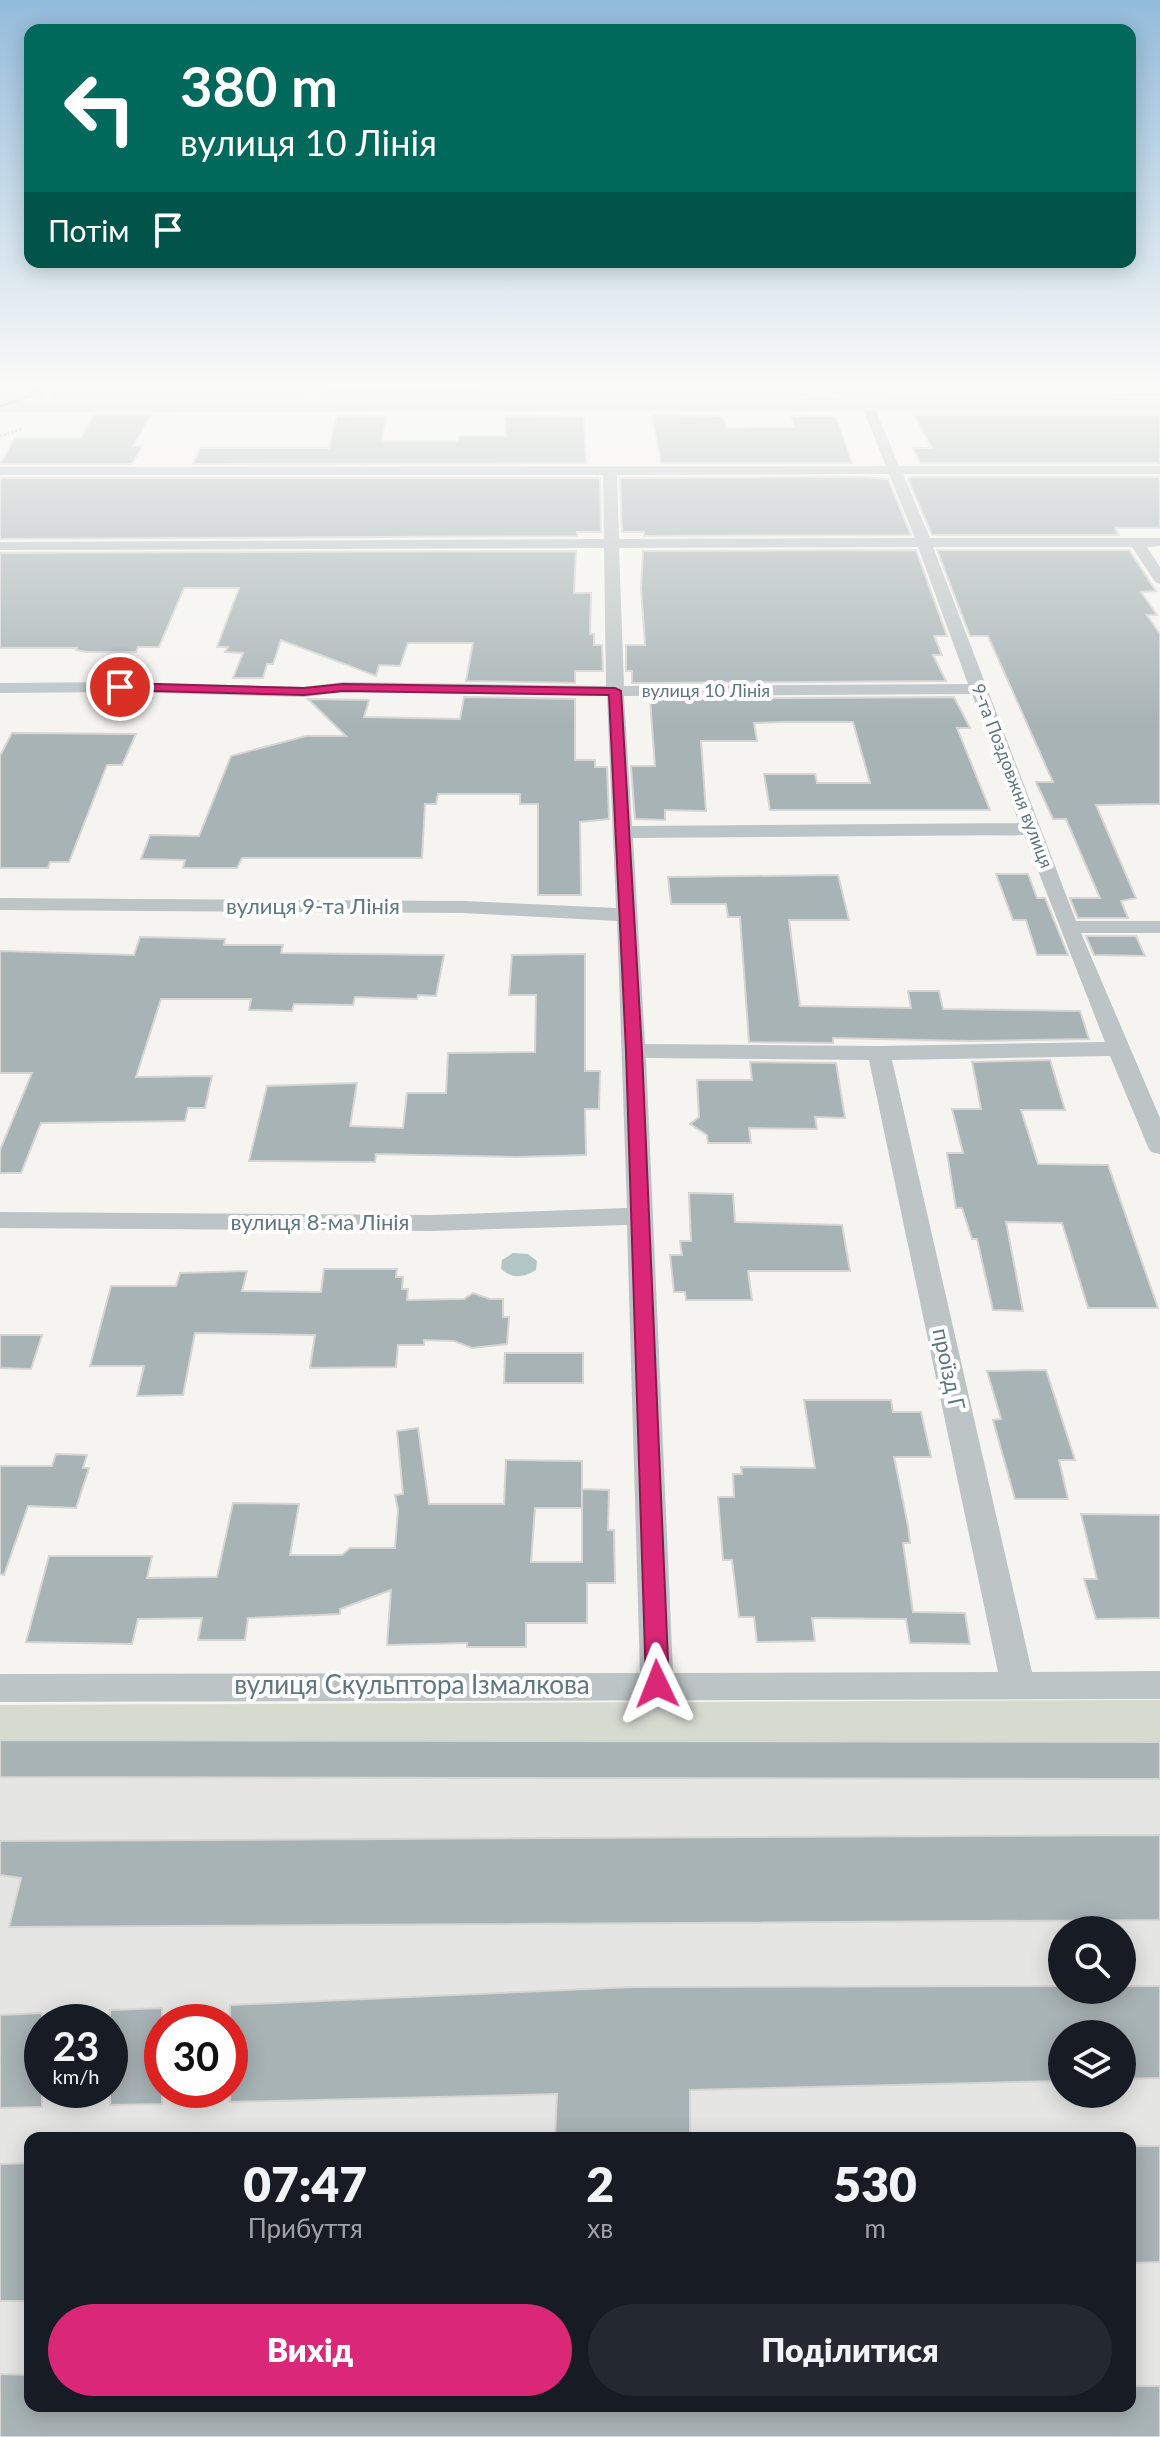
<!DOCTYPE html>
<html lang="uk">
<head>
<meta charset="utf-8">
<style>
	body { margin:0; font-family:Lato,sans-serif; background:#242831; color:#f1f3f6; height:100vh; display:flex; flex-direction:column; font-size:30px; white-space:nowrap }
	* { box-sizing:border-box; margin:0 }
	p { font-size:26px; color:#9ea1a6 }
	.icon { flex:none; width:44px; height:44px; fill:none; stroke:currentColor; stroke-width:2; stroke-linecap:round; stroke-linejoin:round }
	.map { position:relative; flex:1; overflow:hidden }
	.drawer { position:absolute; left:24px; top:2132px; width:1112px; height:280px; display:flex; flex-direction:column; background:#171b24; border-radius:16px; box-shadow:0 4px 20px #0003 }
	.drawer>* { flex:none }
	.top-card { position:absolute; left:24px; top:24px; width:1112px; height:244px; border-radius:16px; box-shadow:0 4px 20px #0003; background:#00695c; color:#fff; overflow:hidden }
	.fabs { position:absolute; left:1048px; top:1916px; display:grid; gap:16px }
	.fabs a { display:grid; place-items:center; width:88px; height:88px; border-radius:50%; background:#171b24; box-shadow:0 4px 20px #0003; font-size:40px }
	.speed { position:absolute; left:24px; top:2004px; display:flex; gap:16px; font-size:40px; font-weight:700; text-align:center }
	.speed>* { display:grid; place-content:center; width:104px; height:104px; border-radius:50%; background:#171b24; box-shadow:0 4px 20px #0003; line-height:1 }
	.speed small { font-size:20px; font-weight:400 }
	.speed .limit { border:12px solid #d22; background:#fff; color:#111 }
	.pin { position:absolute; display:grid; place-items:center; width:68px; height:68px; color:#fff; margin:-34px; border:4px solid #fff; border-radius:50%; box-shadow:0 2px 8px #0007 }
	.me { position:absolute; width:88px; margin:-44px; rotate:358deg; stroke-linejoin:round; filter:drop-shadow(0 0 6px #0008) }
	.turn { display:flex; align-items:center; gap:28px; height:168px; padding:0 24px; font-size:36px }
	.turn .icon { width:104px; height:104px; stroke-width:2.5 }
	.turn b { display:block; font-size:56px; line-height:68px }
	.then { display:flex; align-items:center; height:76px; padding:0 24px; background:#0003; gap:16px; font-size:30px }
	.eta { display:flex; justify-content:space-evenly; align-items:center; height:136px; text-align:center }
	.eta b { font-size:48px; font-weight:800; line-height:56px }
	.action { display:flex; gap:16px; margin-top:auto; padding:16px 24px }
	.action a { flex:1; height:92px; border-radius:48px; background:#db2777; color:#fff; font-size:32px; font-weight:800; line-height:92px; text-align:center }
	.action a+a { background:#242831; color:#f1f3f6 }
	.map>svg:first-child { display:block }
</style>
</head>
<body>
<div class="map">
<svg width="1160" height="2437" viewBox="0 0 1160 2437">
	<rect width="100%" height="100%" fill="#f5f4f0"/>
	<!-- built -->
	<path fill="#e5e5e4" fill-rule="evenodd" d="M51 385H163L160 392H47Z
		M836 385H1160V389H838Z
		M0 1740 1160 1742V2437H0ZM1062 1930H1122V1990H1062ZM42 2022H110V2090H42ZM162 2022H230V2090H162ZM1062 2034H1122V2094H1062ZM30 2138H1130V2406H30Z"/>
	<!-- green -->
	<path fill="#d6dacf" d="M0 385H51L41 399H0Z
		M163 385H310L312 388 303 398 51 399 55 392H160Z
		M805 385 810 395 800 398 320 397 325 388Z
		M829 392H1160V397L844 398Z
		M1160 1700V1742L0 1740V1705Z"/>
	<!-- water -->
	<path fill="#b3c6c6" d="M513 1253 528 1254 537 1261 536 1270C522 1278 513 1279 501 1269L502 1260Z"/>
	<!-- building -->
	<path fill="#a8b3b5" stroke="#d6d5d3" stroke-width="2" d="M94 415H151L133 446H142L132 464H0L15 438H81Z
		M652 415 723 416 726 428 795 427 791 416H836L852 463H661Z
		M914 415H1160V463H920L913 448H932Z
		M337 416 386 417 382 441H458L459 436H506L505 416 584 417 586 463 193 464 200 448H329Z
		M857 477 888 479 911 535 644 536V532H622L620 478Z
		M912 477H1160V528H1115L1119 535H932L908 479Z
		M0 478H600L601 532H577V536L0 539Z
		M916 550 947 636H934L942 655H933L946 681 632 683V671H626V645H645L641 588 643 551Z
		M937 550H1129L1156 591 1141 592 1157 615H1147L1160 634V804L1096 805 1136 898 1121 901 1128 918H1078L1070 898H1100L1066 819H1053L1036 782H1053L988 636H970Z
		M576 551 574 593H591L590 634H594V645H602L603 671H575V683L466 681 473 643H408L400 666 379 665 376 676 281 640 273 664H267L263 678H233L243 653 225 652 228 647H217L239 588H184L159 647H138L136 652H87L76 650 77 648H0V553Z
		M464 697 575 699V760H595V767H607L609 819 580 822 581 895H538V804H520V794H438L436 804H425L422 858H242L237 868H183L185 860 141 859 150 835 199 836 231 756 306 736H346L308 699 369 700 364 717 460 719Z
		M954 697 970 728H957L990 810H770L764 774H815L817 783H870L853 722H782L754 723 757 741H701L706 811 665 810V820L635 819 631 766H655L650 699Z
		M12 733 136 734 122 765H107L69 862H50L48 868H0V756Z
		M996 874H1028L1037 898H1045L1068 955H1037L1026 920H1013Z
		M838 875 849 920H789L800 1006 911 1008 908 991H939L943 1009 1080 1011 1089 1039 969 1041 833 1038V1043L749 1042 740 917H728L726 904H671L668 877Z
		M1086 936H1136L1145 956 1094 955Z
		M140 937 225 939 224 945H283L281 953 444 955 436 996 418 995 417 999 355 997 353 1005 294 1004 292 1011 249 1010 251 999H161L136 1077 212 1076 205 1108H188L185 1121 41 1123 21 1173H0V1150L32 1073H0V951L134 955Z
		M585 954V1071H600L599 1109H585L586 1155 517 1157 376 1154 375 1162 249 1161 267 1086 357 1083 350 1126 403 1128 407 1093H446L448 1053 535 1052 536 995H509L512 955Z
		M1050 1060 1065 1110H1021L1038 1164 1108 1165 1158 1308H1088L1062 1223 1006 1222 1023 1311 993 1310 977 1239H972L962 1208H956L947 1153H963L952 1109H981L972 1062Z
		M750 1062 836 1063 845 1118 815 1117 817 1129 749 1128 751 1143H708L707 1135 690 1124 699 1117 697 1080H752Z
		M689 1193 733 1194 735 1222 842 1225 850 1271H748L752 1300H686L685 1292H674L670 1255H682L680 1241H691Z
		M324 1269H397L396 1277H403L402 1289H408L407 1300 464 1299 473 1293 490 1299H503V1317H509L507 1344 472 1348 454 1341 424 1340V1345H398L396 1367 310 1368 315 1335 195 1333 183 1395 137 1396 144 1366H90L111 1286H176L180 1273 247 1271 242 1291 321 1292Z
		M0 1335H42L31 1369 0 1368Z
		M505 1353H583V1383H504Z
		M1046 1370 1075 1460H1059L1068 1499H1015L993 1420 1001 1419 987 1371Z
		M804 1400H891L893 1412H921L931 1457H894L908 1526 910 1543H903L913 1612 965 1613 970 1644 910 1643 906 1619 812 1618 815 1641 757 1642 754 1617H739L732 1560H723L718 1497H734L733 1474H742L741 1467 815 1468Z
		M418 1428 429 1504H504L506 1460 582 1461V1508H535L531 1562H582V1489L609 1490 608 1530H614L615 1583H587V1623H526V1647H467V1643L387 1645 391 1590 340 1609V1614L248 1618 245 1640H198L202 1618 138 1619 132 1644 26 1642 49 1556H152L147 1578 217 1577 233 1503 299 1504 290 1555H342L350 1548H395L398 1510 395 1495 403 1494 397 1431Z
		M56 1454 87 1455 83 1468H89L76 1508 28 1506 4 1575 0 1574V1466H52Z
		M1081 1514 1160 1515V1618L1096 1619 1084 1579H1097Z
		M0 1740 1160 1742V1779L0 1777Z
		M1160 1835V1920L9 1927 21 1878 0 1875V1841Z
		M1062 1986V1990H1122V1986H1160V2078L1122 2079V2034H1062V2081L690 2090V2138H555L557 2094 230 2102V2005L633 1987Z
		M162 2008V2104L110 2105V2010Z
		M42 2013V2107L0 2108V2015Z
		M1130 2146H1160V2262L1130 2263Z
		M30 2163V2301H0V2164Z
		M0 2374 30 2375V2406H1130V2386H1160V2437H0Z"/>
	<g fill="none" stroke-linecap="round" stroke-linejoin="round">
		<!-- path -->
		<path stroke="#b7bcbd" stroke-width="3" stroke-dasharray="2 2" stroke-linecap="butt" d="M0 436 22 429"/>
		<!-- street -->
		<path fill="#bdc4c6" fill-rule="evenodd" d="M867 400 873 404 899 466H1160V474H903L930 538H1160V546L1147 547 1160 567V584L1155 582 1132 547H933L1076 921H1160V933H1081L1160 1118V1154L1151 1152 1148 1147 1110 1056 892 1060 1032 1672 1160 1671V1699L0 1702V1674L640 1673 627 1225 432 1231 0 1228V1212L432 1215 627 1208 617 921 464 913 0 910V898L464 901 616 908 607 696 343 692 304 697 120 692 0 693V683L120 682 304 687 343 682 606 686 604 548 0 550V542L604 539 603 475H0V467L886 466 861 404ZM889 474 915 538 619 539 617 475ZM918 547 968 684 624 686 619 548ZM972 694 1019 823 632 826 624 696ZM1024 835 1105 1042 879 1046 645 1044 633 838ZM646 1058 869 1060 998 1672 673 1673Z"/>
		<!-- secondary -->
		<path fill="#d0d6d8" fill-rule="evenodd" d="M1160 398V410L0 412V400Z"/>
		<!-- tram -->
		<path stroke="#9ca7aa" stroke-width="2" d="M0 406 30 396 41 385"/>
	</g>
	<!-- sky -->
	<linearGradient id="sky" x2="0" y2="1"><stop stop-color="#93bbda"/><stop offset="0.53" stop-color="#fafaf8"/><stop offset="1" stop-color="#fafaf8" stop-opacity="0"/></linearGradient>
	<rect width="1160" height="726" fill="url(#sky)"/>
	<!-- route -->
	<path fill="#db2777" stroke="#8e194d" stroke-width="2" d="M120 683 304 688 343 684 615 688 621 691 642 1051 669 1684 666 1691 657 1694 649 1691 646 1684 626 1051 609 695 343 691 304 695 116 690V684Z"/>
	<g text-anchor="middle" stroke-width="8" stroke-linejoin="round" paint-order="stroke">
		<!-- far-street labels -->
		<g font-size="18" fill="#5f777d" stroke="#fff">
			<text x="706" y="697">вулиця 10 Лінія</text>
			<text transform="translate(1012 776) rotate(69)" y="6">9-та Поздовжня вулиця</text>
		</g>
		<!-- street labels -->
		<g font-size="22" fill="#5f777d" stroke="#fff">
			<text x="313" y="914">вулиця 9-та Лінія</text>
			<text x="320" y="1230">вулиця 8-ма Лінія</text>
			<text transform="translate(949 1369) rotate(78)" y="8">проїзд Г</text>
		</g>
		<!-- near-street labels -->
		<g font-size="26" fill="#5f777d" stroke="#fff">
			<text x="412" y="1694">вулиця Скульптора Ізмалкова</text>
		</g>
	</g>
</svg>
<div class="fabs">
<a><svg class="icon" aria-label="search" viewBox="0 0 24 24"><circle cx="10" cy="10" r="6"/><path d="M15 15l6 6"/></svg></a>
<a><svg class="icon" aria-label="layers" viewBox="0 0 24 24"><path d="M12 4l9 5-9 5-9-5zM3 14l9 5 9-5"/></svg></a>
</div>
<div class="speed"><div>23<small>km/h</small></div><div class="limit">30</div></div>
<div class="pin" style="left:120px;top:687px;background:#d93025"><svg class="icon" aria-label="arrive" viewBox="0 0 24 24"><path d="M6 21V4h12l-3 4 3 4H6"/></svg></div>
<svg class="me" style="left:657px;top:1684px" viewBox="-20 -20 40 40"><path d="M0-17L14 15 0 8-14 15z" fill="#db2777" stroke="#fff" stroke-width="4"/></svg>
<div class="top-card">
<div class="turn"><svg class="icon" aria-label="left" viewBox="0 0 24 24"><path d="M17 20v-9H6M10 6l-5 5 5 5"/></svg><div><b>380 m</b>вулиця 10 Лінія</div></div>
<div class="then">Потім<svg class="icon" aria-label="arrive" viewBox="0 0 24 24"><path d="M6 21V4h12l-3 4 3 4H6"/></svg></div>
</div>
<section class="drawer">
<div class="eta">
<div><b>07:47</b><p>Прибуття</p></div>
<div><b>2</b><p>хв</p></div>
<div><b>530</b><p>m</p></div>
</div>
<div class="action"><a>Вихід</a><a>Поділитися</a></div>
</section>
</div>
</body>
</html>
